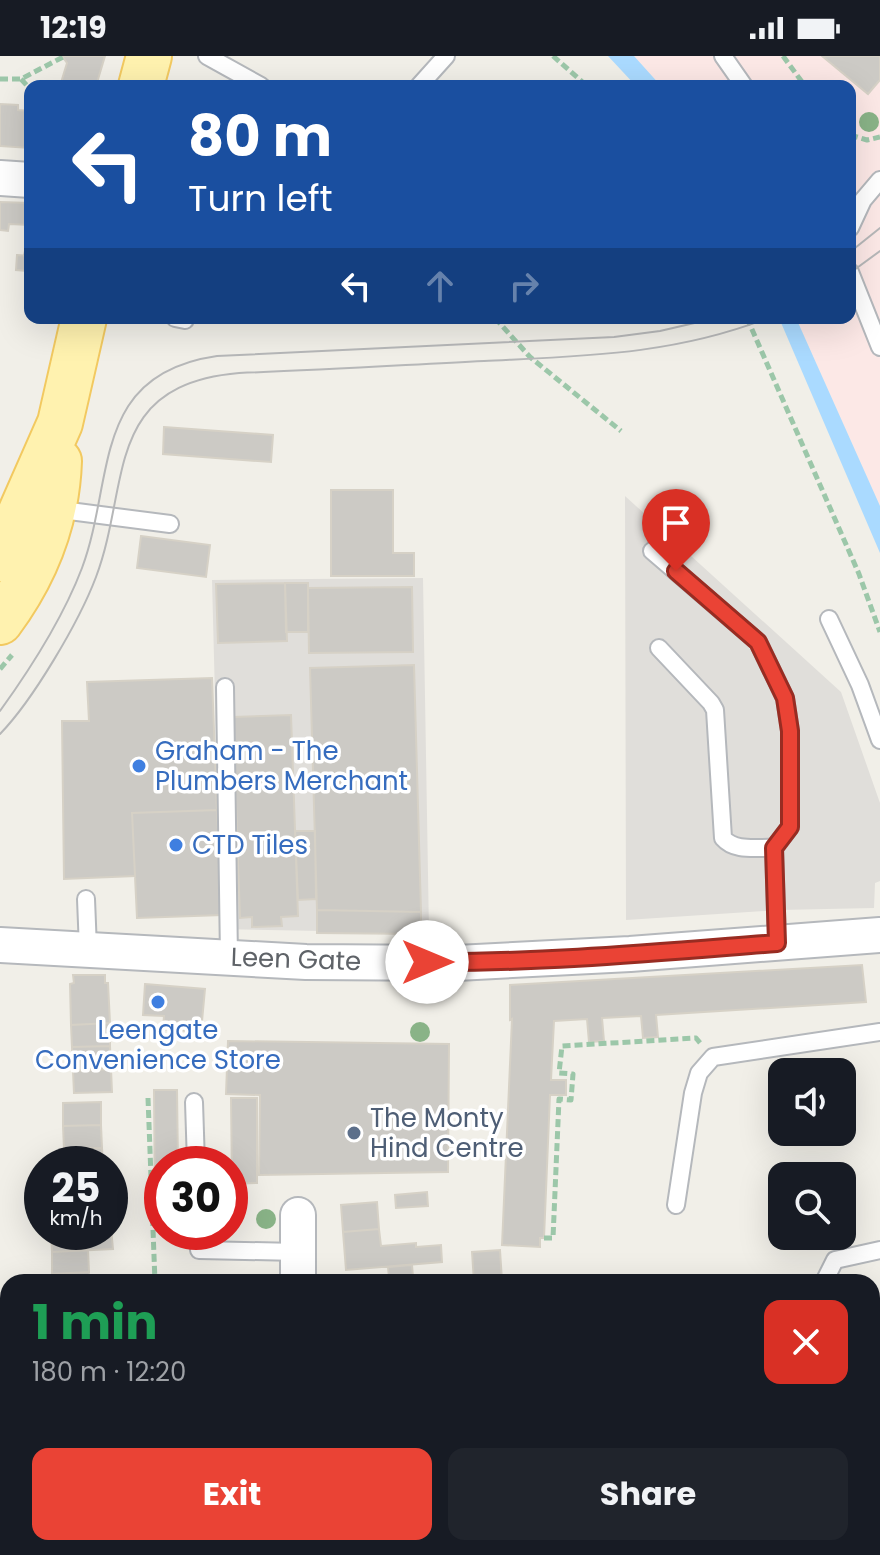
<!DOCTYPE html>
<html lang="en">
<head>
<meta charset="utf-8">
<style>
	body { margin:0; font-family:Poppins,sans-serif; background:#20242c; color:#f1f3f6; height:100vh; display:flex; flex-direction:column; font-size:30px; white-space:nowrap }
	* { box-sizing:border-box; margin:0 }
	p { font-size:26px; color:#9ea1a6 }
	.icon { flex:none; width:44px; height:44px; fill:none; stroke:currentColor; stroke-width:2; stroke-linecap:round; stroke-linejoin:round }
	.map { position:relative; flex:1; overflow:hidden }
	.panel { position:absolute; left:0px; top:1218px; width:880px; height:282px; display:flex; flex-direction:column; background:#171b24; border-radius:24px 24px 0 0; box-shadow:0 8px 32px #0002 }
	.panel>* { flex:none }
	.hud { position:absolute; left:24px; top:24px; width:832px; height:244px; border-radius:16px; box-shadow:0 8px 32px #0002; background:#1a4fa0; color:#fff; overflow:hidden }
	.fabs { position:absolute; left:768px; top:1002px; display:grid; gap:16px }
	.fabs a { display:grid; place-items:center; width:88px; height:88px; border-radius:16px; background:#171b24; box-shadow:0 8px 32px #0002; font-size:40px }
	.speed { position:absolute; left:24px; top:1090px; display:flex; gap:16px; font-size:40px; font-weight:700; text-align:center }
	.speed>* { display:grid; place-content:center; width:104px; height:104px; border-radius:50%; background:#171b24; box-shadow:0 8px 32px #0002; line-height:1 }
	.speed small { font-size:20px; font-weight:400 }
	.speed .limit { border:12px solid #d22; background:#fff; color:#111 }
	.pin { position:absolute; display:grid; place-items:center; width:68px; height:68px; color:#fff; margin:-82px -34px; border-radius:50% 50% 50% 0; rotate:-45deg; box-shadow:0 0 8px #0007 }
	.pin .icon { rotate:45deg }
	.me { position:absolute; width:88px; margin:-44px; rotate:90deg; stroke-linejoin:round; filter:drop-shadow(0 0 6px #0008) }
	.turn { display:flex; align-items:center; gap:28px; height:168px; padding:0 32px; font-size:36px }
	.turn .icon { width:104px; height:104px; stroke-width:2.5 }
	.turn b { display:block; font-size:56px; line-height:68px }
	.lanes { display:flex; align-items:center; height:76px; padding:0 32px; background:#0003; justify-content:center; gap:40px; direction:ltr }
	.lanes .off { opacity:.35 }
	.round { display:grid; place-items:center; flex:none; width:84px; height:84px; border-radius:16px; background:#20242c }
	.overview { display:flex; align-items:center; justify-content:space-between; height:136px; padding:0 32px }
	h1 { font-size:48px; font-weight:700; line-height:60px; color:#1e9e55 }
	.cta { display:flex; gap:16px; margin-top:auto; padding:16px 32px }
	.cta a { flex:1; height:92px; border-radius:16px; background:#ea4335; color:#fff; font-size:32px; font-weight:700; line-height:92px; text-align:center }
	.cta a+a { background:#20242c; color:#f1f3f6 }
	.status { display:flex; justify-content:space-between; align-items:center; height:56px; padding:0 40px; background:#171b24; direction:ltr }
	.status svg { height:22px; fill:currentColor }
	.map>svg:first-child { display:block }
</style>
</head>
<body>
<div class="status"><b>12:19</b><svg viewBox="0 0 49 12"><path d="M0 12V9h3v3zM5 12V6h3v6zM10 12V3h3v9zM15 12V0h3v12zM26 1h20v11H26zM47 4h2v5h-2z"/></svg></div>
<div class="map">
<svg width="880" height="1499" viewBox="0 0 880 1499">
	<rect width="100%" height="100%" fill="#f1efe8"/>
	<!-- industrial -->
	<path fill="#e0deda" d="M625 440 841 636 880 747V825L875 827 874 852 780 854 626 864Z
		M423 522 429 877 221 873 212 524Z"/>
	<!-- medical -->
	<path fill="#fce8e6" d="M634 0H880V450L796 262H850V30H661Z"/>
	<!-- water -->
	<path fill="#aadaff" d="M608 0H634L661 30H636Z
		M779 262H796L880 450V497Z"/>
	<!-- building -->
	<path fill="#cccac5" stroke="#d6d1c6" stroke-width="2" d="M62 0H105L96 30H60L67 7Z
		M822 0H880V24L868 38Z
		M0 48 18 49V54L30 55V92L0 90Z
		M0 146 30 147V169L9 168 8 175 0 174Z
		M30 175V200L24 199Z
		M17 199 30 200V220H28V215L16 214Z
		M164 371 273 379 271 406 163 398Z
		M331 434H393V497H414V520H331Z
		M141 480 210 489 206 521 137 512Z
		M285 527H308V576H286Z
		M285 527 287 585 218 587 216 528Z
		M412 531 413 596 309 597 308 532Z
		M414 609 421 856 317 854 310 612Z
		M212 622 217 754 132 757 135 820 64 823 62 665H89L87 626Z
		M291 659 298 860 281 861 282 870 252 871V861L240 862 233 661Z
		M217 754 222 859 137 862 132 757Z
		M295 775H315L316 843 298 844Z
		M317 854 421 856V878L317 877Z
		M862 909 866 946 656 959 658 981 643 982 641 960 602 962 604 985 589 986 587 963 554 965 551 1024H566V1039H550L544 1182H540V1191L502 1189 512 963 510 964V929Z
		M73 919H105V927H108L110 967 71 969 70 928 74 927Z
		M145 928 205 933 201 976 163 973 164 960 143 959Z
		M110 967V990L72 991 71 969Z
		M228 985 449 988 448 1116 259 1119 260 1039 226 1038Z
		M110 990 111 1013 73 1015 72 991Z
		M111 1013 112 1036 74 1037 73 1015Z
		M154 1034H177L178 1108H162V1161H155Z
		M231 1042H257V1127L232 1128Z
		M101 1046V1069L63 1070V1047Z
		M101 1069 102 1092 64 1093 63 1070Z
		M102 1092 103 1108H65L64 1093Z
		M427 1136 428 1150 396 1152 395 1139Z
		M377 1146 379 1173 343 1176 341 1149Z
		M111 1172 113 1193 52 1196 51 1176H110Z
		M379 1173 381 1190 416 1187V1191L441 1189 442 1206 346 1214 343 1176Z
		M88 1194 89 1216 52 1218V1196Z
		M500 1194 502 1225 474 1226 472 1196Z
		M412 1209 413 1221 389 1222 388 1211Z
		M89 1216V1226H53L52 1218Z
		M384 1222V1226H348L347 1224Z
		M571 1223V1226H549V1224Z
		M101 1492H118L119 1499H101Z
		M221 1492H259V1499H222Z
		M337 1492H389L390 1499H344V1496L337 1497Z"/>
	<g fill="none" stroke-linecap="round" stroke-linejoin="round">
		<defs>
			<path id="lane" d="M207 0 261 30
				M723 0 744 30
				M419 30 446 0
				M850 172 863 144 880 124
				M850 216 880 291
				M175 262 185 264
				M54 453 170 468
				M652 495 758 586 785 642 790 675V771L774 792
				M829 563 860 629 880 684
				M659 592 711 647 715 654 723 782C735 796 757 791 774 792L777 887
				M225 631 229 901
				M86 843 88 893
				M194 1046 196 1108
				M676 1149 693 1037 699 1017 713 1001 880 976
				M198 1176 199 1194 298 1196
				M824 1226 835 1204 880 1194"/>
			<path id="street" d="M0 122 30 124
				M0 889 306 906 457 907 630 898 880 879
				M298 1226V1159
				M299 1492 300 1499"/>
			<path id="primary" d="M141 30 149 0
				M0 503 60 367 84 262
				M0 566C35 519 57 464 59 405"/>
		</defs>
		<!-- lane casing -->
		<use href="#lane" stroke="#b5b8bc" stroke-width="20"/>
		<!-- street casing -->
		<use href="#street" stroke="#b5b8bc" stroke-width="38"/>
		<!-- primary casing -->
		<use href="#primary" stroke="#f2c960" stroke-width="48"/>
		<!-- path -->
		<path stroke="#9cc7a9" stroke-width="5" stroke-dasharray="8 4" stroke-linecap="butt" d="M553 0 587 30
			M783 0 805 30
			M0 23H21L63 1
			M21 23 30 33
			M850 79 867 84 880 81
			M495 262 530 301 621 375
			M747 262 859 518 880 576
			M0 613 12 599
			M148 1042 155 1226
			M544 1182H553L559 1043 571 1044 573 1018 559 1017 562 990 696 982 701 988
			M0 1256H8"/>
		<!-- lane -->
		<use href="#lane" stroke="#fff" stroke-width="16"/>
		<!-- street -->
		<use href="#street" stroke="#fff" stroke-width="34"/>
		<!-- primary -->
		<use href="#primary" stroke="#fff2af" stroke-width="44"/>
		<!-- tram -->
		<path stroke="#b6b7b8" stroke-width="2" d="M850 196 880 172
			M850 217 880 195
			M0 655C31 612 63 562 82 512 115 424 90 318 217 300L614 281 660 275 716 262
			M0 678C33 644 79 566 96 521 131 428 102 329 239 317 321 314 403 309 484 305 583 300 674 299 768 262"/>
	</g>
	<!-- trees -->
	<g fill="#89b387">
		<circle cx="869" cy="66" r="10"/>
		<circle cx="420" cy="976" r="10"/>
		<circle cx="266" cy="1163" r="10"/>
	</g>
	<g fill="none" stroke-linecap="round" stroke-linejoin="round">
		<defs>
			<path id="route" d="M427 906C544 907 661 896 777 887L774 792 790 771V675L785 642 758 586 676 515"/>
		</defs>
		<!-- route casing -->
		<use href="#route" stroke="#982c22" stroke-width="20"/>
		<!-- route -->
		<use href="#route" stroke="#ea4335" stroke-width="14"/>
	</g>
	<!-- markers -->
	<g fill="#3f7fe0" stroke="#fff" stroke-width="3">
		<circle cx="139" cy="710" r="8"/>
		<circle cx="176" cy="789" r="8"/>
		<circle cx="158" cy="946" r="8"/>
	</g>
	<circle fill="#5c6f8a" stroke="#fff" stroke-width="3" cx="354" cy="1077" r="8"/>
	<g text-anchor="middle" stroke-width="7" stroke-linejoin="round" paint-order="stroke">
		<!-- shop labels -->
		<g font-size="26" fill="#366cbe" stroke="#fff" text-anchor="start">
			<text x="155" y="704">Graham - The<tspan x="155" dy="30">Plumbers Merchant</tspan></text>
			<text x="192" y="798">CTD Tiles</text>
			<text x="158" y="983" text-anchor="middle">Leengate<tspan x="158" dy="30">Convenience Store</tspan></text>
		</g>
		<!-- street labels -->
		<g font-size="26" fill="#5f6368" stroke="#fff">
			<text transform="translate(296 903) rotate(2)" y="9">Leen Gate</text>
		</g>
		<!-- service labels -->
		<g font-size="26" fill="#4e5e75" stroke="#fff" text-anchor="start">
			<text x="370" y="1071">The Monty<tspan x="370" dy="30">Hind Centre</tspan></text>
		</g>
	</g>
</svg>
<div class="fabs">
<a><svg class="icon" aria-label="sound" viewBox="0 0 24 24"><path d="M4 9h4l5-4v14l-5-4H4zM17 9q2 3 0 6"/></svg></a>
<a><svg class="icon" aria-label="search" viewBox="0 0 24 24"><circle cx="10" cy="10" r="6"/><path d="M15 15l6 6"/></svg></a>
</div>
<div class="speed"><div>25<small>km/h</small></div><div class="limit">30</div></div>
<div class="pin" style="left:676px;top:515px;background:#d93025"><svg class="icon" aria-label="arrive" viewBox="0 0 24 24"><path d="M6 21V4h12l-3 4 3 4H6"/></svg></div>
<svg class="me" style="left:427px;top:906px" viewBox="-20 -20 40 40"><circle r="19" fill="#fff"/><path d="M0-13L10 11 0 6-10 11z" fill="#ea4335"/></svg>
<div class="hud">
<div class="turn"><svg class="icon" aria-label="left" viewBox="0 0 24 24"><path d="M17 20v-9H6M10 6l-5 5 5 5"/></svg><div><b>80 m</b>Turn left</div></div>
<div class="lanes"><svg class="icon" aria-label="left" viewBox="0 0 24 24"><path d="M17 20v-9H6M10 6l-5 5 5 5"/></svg><svg class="icon off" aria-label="ahead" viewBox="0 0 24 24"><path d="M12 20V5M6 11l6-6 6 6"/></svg><svg class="icon off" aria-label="right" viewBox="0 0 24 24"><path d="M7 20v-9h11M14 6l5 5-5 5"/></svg></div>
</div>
<section class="panel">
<div class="overview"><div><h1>1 min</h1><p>180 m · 12:20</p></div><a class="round" style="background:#d93025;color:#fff"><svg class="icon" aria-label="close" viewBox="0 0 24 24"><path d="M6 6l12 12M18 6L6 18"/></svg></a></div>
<div class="cta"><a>Exit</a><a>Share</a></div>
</section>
</div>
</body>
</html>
